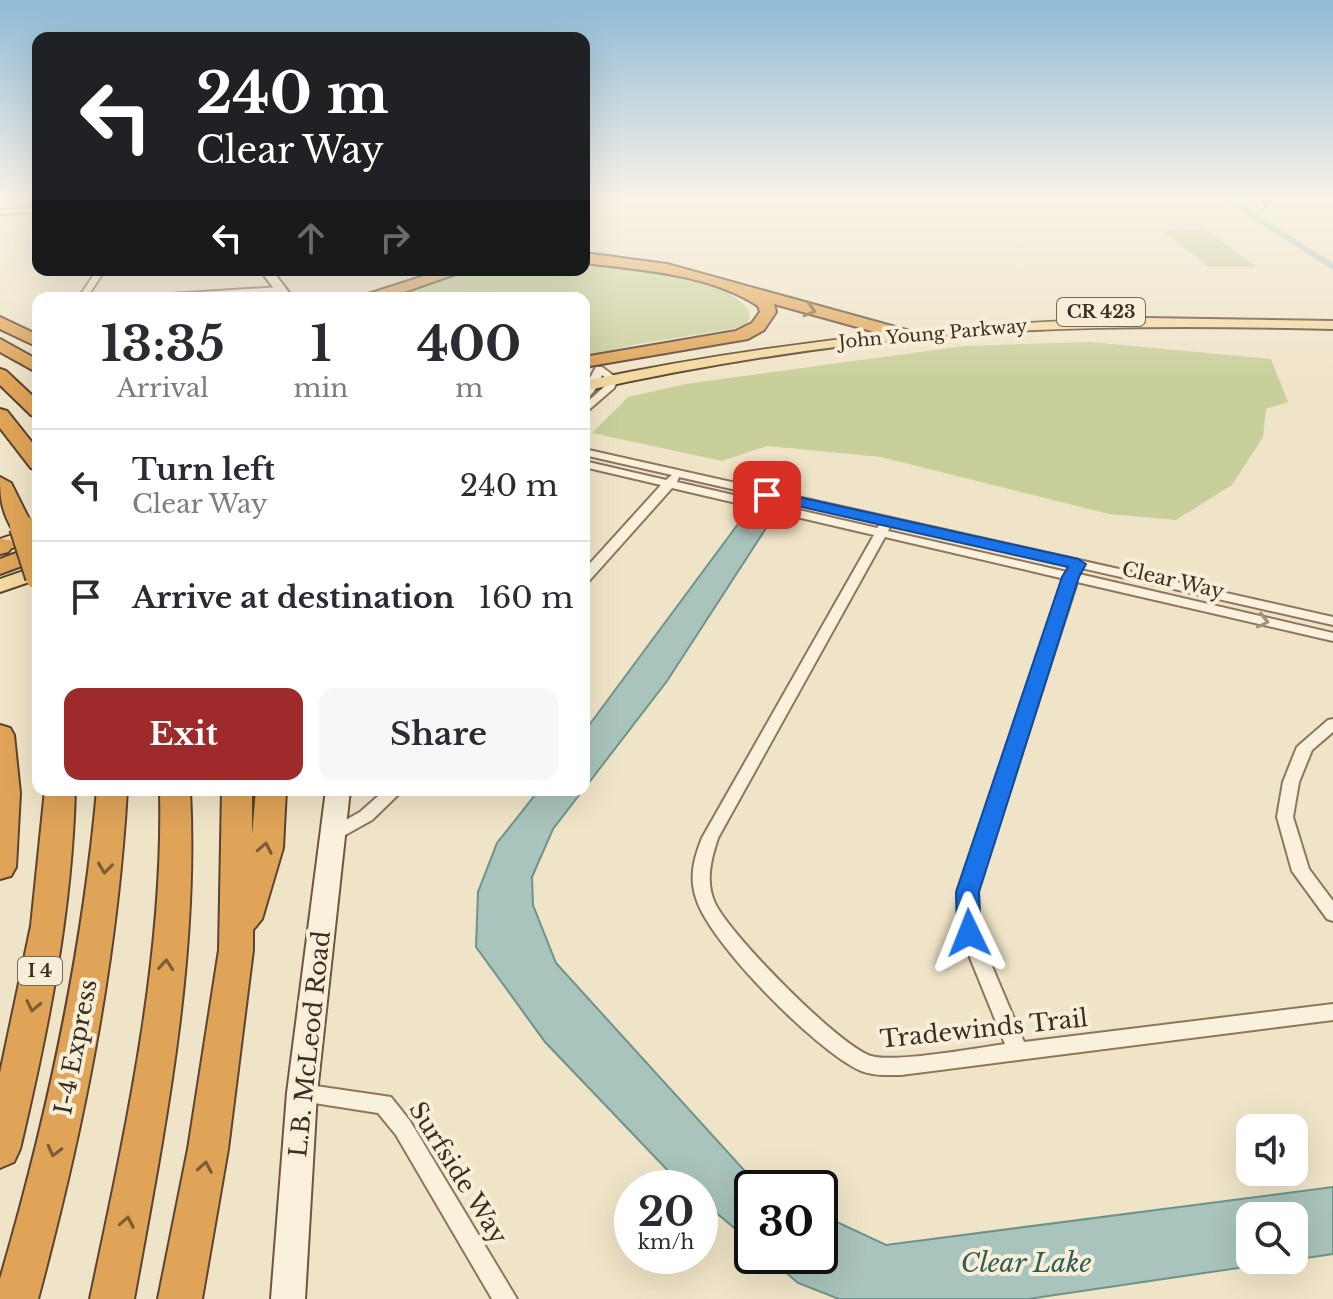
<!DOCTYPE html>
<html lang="en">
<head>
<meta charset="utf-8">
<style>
	body { margin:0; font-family:"Libre Baskerville",serif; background:#f7f7f7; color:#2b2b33; height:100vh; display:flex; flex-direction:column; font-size:30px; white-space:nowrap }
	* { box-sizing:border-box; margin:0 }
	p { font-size:26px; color:#7c7c81 }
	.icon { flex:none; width:44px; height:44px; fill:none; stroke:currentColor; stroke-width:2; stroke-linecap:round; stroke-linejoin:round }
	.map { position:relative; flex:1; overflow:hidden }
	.details { position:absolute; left:32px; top:292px; width:558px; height:504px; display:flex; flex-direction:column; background:#fff; border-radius:16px; box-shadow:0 8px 32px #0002 }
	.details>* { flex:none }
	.banner { position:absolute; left:32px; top:32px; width:558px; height:244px; border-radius:16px; box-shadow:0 8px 32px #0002; background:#202124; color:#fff; overflow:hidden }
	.controls { position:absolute; left:1236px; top:1114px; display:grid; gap:16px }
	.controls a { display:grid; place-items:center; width:72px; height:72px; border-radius:16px; background:#fff; box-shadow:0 8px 32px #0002; font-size:40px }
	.speed { position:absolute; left:614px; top:1170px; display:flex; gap:16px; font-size:40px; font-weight:700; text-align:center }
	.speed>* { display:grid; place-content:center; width:104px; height:104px; border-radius:50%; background:#fff; box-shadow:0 8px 32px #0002; line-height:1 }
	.speed small { font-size:20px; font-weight:400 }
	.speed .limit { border:4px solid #111; border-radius:12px; background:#fff; color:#111 }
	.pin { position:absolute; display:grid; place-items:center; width:68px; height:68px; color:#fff; margin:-34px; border-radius:16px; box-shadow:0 4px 12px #0006 }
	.me { position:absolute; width:88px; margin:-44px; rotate:358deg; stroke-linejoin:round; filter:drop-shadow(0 0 6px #0008) }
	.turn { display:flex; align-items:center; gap:28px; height:168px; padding:0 32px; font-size:36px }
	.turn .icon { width:104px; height:104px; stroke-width:2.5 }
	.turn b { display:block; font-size:56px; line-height:68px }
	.lanes { display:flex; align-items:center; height:76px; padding:0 32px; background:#0003; justify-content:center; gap:40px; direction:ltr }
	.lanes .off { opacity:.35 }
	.eta { display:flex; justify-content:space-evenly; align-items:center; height:136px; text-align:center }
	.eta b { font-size:48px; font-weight:700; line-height:56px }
	.primary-button { display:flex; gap:16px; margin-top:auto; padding:16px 32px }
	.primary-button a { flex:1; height:92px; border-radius:16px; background:#9e2a2b; color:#fff; font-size:32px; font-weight:700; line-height:92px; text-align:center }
	.primary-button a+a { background:#f7f7f7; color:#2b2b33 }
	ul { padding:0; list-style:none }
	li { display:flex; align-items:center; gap:24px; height:112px; padding:0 32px; border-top:2px solid #e1e1e2 }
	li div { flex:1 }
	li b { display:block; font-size:30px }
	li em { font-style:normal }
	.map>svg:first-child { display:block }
</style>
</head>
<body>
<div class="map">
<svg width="1333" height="1299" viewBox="0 0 1333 1299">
	<rect width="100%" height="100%" fill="#f0e4c8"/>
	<!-- green -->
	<path fill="#c9cf9b" d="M1204 229 1257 267H1209L1161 230Z
		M599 251C630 257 728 283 746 307 749 310 749 315 750 319L743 327 638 344 584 357V298H362C430 260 509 270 584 270V252Z
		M1090 342 1271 359 1288 402 1266 409 1263 437 1232 485 1176 520 1109 514 881 457 767 446 722 461 592 433 628 397 686 384 964 346Z"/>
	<!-- water -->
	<path fill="#a9c4bc" stroke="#6f938a" stroke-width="2" fill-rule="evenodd" d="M757 515 772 519 667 681 584 789V732L744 516Z
		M539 790H583L553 829 532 877 533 905 556 963 752 1179 770 1188H752V1243L700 1199V1188H687L674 1177 545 1042 476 947 478 892 497 843Z
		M1333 1187V1254L1028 1299H839L798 1283 767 1256H820V1214L886 1245ZM1250 1216H1294V1260H1250Z"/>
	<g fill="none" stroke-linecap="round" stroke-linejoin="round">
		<!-- canal -->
		<path fill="#a9c4bc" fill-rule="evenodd" d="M1222 199H1231L1333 263V270Z"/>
		<defs>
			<path id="street" d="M1248 199H1257L1267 206 1260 208Z
				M38 208V212L0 214V210Z
				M97 270H105L89 294 91 298H83L81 294Z
				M280 287 283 288V292L196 298H151L155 295Z
				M596 367H602L618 379 614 388 584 414V405L606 385 608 380 602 375C599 384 593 396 584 399V389Z
				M584 449 1333 617V625L891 525 888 531 1067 572 1074 567 1079 568V574L1333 633V641L1077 582 977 892 978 933 1024 1042 1333 1004V1020L901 1075C886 1075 872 1076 859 1070 816 1050 709 943 696 898 689 877 694 858 702 838L874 535 672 488 589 581 584 582V570L661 485 584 467V461L666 480 672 475 584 455ZM679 477 881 523 877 528 677 482ZM885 537 1065 579 959 892 960 933 1005 1044C977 1048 894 1063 871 1056 839 1046 730 935 715 903 705 882 711 859 718 838Z
				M1333 719V732L1312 750 1299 782 1293 817 1309 869 1333 901V921L1327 919 1292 871 1277 817 1283 782 1297 747 1328 720Z
				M385 790H403L372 820 338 839 332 841 326 839 324 835 326 831 360 812Z
				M302 1084 391 1097 410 1121 517 1299H492L396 1135 378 1113 295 1100 292 1093 295 1086Z"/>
			<path id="secondary" d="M260 270H272L293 298H281Z
				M326 790H350L317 1093 305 1299H271L287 1093Z"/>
			<path id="primary" d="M1145 318 1333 321V329C1175 325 1017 325 859 344 767 355 675 371 584 391V381C771 342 953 323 1145 318Z
				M38 526V539L0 552V539Z
				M38 566V579L0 592V579Z"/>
			<path id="highway" d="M584 253 667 264 910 331 913 335 904 340 774 304 776 312 764 330 748 339 584 367V357L736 331 752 323 760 312 758 306C709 274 642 270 584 263Z
				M443 270H467L387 298H363L365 295Z
				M0 317 38 335V347L0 329Z
				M0 339 38 360V373L0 352Z
				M0 369 6 371 38 401V417L31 415 0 385Z
				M0 409 7 411 38 450V470L31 468 0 428Z
				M0 477 11 483 33 527 30 532H14C2 513 0 499 0 477Z
				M0 539 10 540 14 545 8 552 0 554Z
				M38 545V560L0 574V559Z
				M0 725 10 728 14 735 20 793 16 867 11 876 0 879Z
				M45 790H75C72 912 48 1030 20 1149L14 1162 0 1168V1073L31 926Z
				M97 790H127C117 964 83 1131 38 1299H0V1279C47 1118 82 957 97 790Z
				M160 790H190C199 960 164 1133 134 1299H90C125 1133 164 960 160 790Z
				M222 790H252V835L256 790H286L283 848 262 919 253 930V950L228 1149 202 1299H158L188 1149 219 950Z"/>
		</defs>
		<!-- street casing -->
		<use href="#street" stroke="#8d765c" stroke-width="4"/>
		<!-- secondary casing -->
		<use href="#secondary" stroke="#6f573f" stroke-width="4"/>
		<!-- primary casing -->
		<use href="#primary" stroke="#5b4430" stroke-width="4"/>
		<!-- highway casing -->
		<use href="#highway" stroke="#5b4430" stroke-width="4"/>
		<!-- street -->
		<use href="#street" fill="#faf1dc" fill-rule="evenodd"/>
		<!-- secondary -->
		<use href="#secondary" fill="#faf1dc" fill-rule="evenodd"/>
		<!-- primary -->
		<use href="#primary" fill="#f3d9a0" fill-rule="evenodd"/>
		<!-- highway -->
		<use href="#highway" fill="#e0a458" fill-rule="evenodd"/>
		<defs>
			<path id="highway-bridge" d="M22 527 38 577"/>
		</defs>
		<!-- highway-bridge casing -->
		<use href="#highway-bridge" stroke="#5b4430" stroke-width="28" stroke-linecap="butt"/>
		<!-- highway-bridge -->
		<use href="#highway-bridge" stroke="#e0a458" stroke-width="24"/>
	</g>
	<!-- one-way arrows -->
	<defs><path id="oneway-chevron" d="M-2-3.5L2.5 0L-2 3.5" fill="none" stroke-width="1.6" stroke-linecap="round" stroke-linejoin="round" transform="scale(2)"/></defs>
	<g stroke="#7e5d36">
		<use href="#oneway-chevron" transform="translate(810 310) rotate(16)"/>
		<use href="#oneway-chevron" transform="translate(265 848) rotate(-79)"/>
		<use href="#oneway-chevron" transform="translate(105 868) rotate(97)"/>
		<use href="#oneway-chevron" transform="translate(166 965) rotate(-85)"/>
		<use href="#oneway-chevron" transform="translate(33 1006) rotate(102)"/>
		<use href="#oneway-chevron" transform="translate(54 1151) rotate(104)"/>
		<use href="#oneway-chevron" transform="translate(205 1167) rotate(-80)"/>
		<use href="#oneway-chevron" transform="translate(127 1222) rotate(-79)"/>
	</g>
	<use stroke="#9c907e" href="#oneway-chevron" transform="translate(1263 621) rotate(13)"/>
	<!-- sky -->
	<linearGradient id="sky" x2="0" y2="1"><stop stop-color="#8fbad6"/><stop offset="0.52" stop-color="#f8f3e6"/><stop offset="1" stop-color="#f8f3e6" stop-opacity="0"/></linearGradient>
	<rect width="1333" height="381" fill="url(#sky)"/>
	<!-- route -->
	<path fill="#1a73e8" stroke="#114b97" stroke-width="2" d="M767 490 1078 559 1086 564 1079 577 979 892 981 933 977 940 969 942 961 940 957 933 956 892 1062 577 1068 567 762 498V492Z"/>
	<g text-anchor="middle" stroke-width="8" stroke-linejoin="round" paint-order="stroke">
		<!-- shield labels -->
		<g fill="#f7eed8" stroke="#756857" stroke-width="2">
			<rect x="1057" y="298" width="88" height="28" rx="6"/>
			<rect x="18" y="957" width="44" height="28" rx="6"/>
		</g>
		<g font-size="18" font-weight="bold" fill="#3d2e20">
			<text x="1101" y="318">CR 423</text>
			<text x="40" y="977">I 4</text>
		</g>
		<!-- far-street labels -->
		<g font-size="18" fill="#3d2e20" stroke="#f7eed8">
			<text transform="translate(933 334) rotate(-5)" y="6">John Young Parkway</text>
		</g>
		<!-- street labels -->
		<g font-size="20" fill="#3d2e20" stroke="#f7eed8">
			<text transform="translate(1173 580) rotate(13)" y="7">Clear Way</text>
		</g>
		<!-- near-street labels -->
		<g font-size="24" fill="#3d2e20" stroke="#f7eed8">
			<text transform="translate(984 1029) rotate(-6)" y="8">Tradewinds Trail</text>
			<text transform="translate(310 1044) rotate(-84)" y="8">L.B. McLeod Road</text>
			<text transform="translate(76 1047) rotate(-79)" y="8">I-4 Express</text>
			<text transform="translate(458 1173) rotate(58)" y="8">Surfside Way</text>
		</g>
		<!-- near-water labels -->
		<g font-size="26" font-style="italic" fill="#2f5d5a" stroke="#f7eed8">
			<text x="1026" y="1272">Clear Lake</text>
		</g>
	</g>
</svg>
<div class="controls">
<a><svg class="icon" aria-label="sound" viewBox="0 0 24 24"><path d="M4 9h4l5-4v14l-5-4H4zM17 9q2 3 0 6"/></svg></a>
<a><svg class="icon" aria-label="search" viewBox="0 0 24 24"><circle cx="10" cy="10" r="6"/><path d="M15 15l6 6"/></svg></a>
</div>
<div class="speed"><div>20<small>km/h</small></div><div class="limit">30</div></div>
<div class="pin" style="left:767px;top:495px;background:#d93025"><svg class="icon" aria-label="arrive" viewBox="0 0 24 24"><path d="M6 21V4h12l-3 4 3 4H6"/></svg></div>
<svg class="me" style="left:969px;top:933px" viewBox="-20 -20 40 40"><path d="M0-17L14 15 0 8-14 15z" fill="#1a73e8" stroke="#fff" stroke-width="4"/></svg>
<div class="banner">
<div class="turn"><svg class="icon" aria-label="left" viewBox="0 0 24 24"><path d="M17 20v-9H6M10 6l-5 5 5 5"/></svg><div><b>240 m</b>Clear Way</div></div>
<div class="lanes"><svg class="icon" aria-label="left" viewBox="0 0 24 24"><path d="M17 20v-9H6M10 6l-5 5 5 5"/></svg><svg class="icon off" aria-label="ahead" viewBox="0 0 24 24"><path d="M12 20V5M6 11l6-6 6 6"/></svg><svg class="icon off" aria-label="right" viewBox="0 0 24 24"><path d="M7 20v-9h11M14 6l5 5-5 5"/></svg></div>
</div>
<section class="details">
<div class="eta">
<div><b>13:35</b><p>Arrival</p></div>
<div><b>1</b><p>min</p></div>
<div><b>400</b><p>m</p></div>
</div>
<ul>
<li><svg class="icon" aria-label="left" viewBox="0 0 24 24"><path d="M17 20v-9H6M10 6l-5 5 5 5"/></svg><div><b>Turn left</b><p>Clear Way</p></div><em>240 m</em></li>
<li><svg class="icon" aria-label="arrive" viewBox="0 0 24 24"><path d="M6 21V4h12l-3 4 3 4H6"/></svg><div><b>Arrive at destination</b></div><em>160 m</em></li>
</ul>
<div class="primary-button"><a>Exit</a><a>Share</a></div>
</section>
</div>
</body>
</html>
